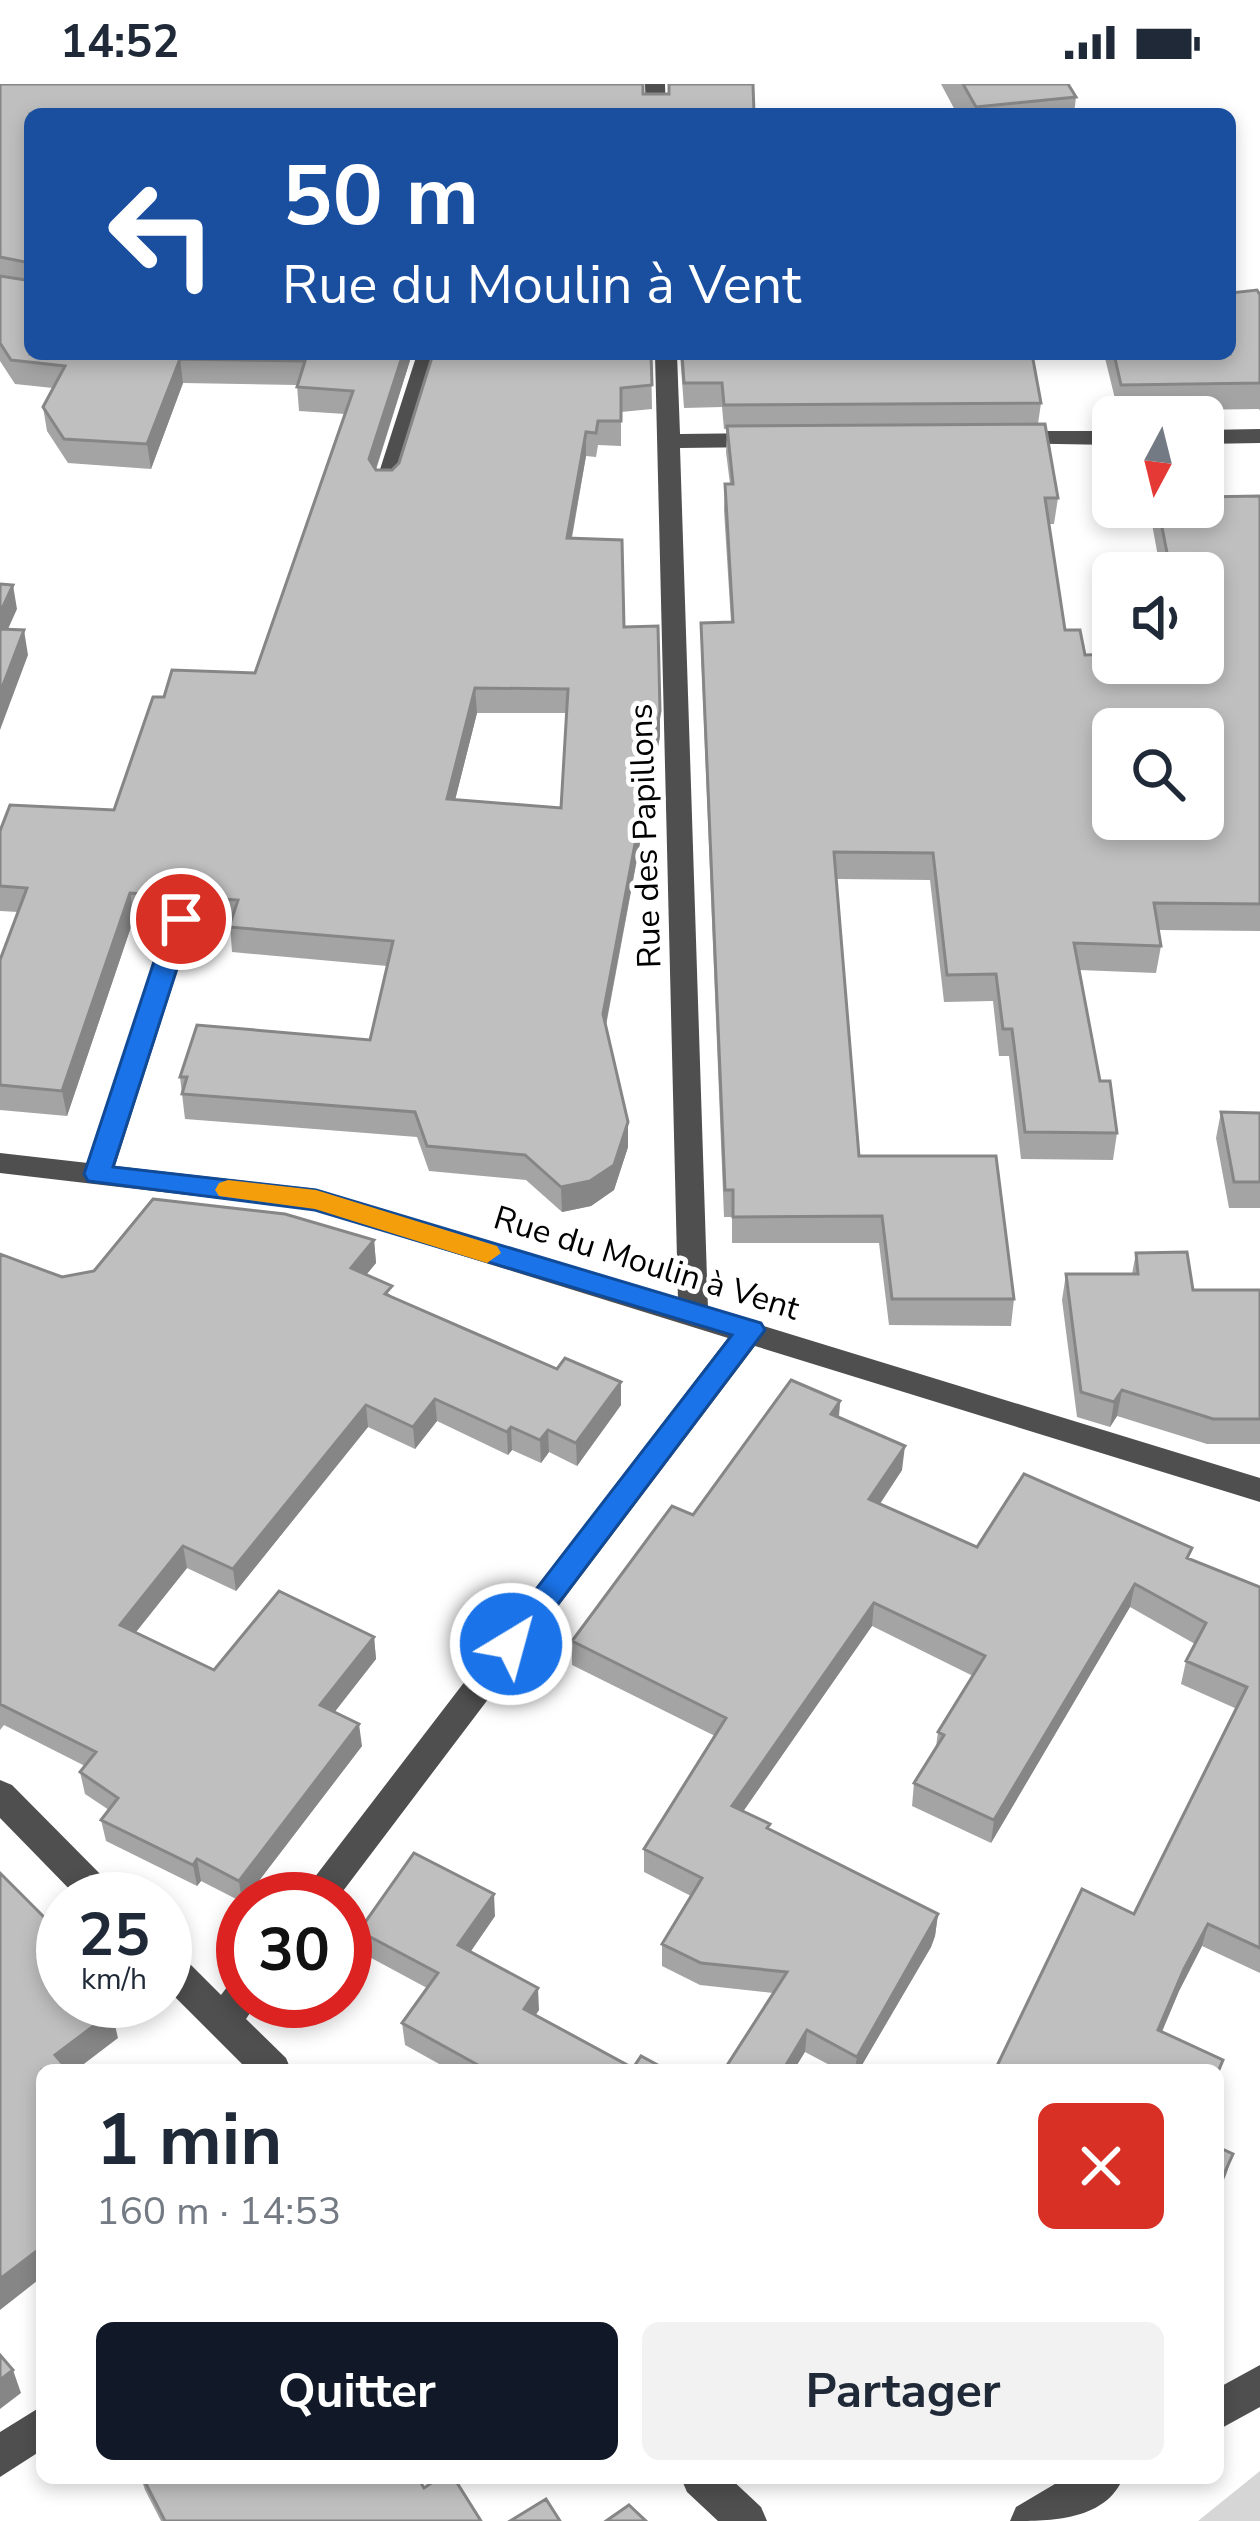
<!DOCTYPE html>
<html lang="fr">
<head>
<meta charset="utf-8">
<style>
	body { margin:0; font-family:"Nunito Sans",sans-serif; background:#f2f2f3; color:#1f2937; height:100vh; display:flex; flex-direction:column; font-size:45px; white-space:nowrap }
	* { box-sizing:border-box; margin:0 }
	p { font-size:39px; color:#747a83 }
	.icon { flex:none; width:66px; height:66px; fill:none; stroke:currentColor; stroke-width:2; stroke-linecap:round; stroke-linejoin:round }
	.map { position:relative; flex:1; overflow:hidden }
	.panel { position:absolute; left:36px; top:1980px; width:1188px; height:420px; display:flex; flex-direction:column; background:#fff; border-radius:18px; box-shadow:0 6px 18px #0003 }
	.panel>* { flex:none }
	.guide { position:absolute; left:24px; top:24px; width:1212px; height:252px; border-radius:18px; box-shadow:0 6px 18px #0003; background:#1a4fa0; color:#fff; overflow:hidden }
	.needle { width:78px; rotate:187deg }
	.fabs { position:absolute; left:1092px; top:312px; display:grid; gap:24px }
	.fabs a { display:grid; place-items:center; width:132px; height:132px; border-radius:18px; background:#fff; box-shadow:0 6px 18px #0003; font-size:60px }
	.speed { position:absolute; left:36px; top:1788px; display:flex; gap:24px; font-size:60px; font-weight:700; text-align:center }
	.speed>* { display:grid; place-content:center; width:156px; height:156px; border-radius:50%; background:#fff; box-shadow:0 6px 18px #0003; line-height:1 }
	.speed small { font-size:30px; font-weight:400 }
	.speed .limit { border:18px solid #d22; background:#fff; color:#111 }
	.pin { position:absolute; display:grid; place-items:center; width:102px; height:102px; color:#fff; margin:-51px; border:6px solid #fff; border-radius:50%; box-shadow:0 3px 12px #0007 }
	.me { position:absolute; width:132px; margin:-66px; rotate:37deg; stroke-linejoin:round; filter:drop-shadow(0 0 9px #0008) }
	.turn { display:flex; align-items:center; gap:42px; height:252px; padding:0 60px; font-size:54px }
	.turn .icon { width:156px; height:156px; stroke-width:2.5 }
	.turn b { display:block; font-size:84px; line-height:102px }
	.round { display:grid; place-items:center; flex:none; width:126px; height:126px; border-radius:18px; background:#f2f2f3 }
	.headline { display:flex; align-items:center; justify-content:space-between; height:204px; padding:0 60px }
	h1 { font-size:72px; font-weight:700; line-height:90px }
	.primary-button { display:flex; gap:24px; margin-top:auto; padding:24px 60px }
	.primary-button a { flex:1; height:138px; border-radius:18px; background:#111827; color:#fff; font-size:48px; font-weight:700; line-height:138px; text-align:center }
	.primary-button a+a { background:#f2f2f3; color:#1f2937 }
	.status { display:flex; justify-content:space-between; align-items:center; height:84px; padding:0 60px; background:#fff; direction:ltr }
	.status svg { height:33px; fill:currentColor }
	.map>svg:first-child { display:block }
</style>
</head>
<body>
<div class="status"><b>14:52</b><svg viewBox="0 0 49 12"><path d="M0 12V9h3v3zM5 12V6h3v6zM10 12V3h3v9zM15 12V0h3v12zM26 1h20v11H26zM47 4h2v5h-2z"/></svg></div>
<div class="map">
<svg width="1260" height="2437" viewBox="0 0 1260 2437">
	<rect width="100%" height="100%" fill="#fff"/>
	<!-- green -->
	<path fill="#d6d6d6" d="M1260 2387V2437H1198Z"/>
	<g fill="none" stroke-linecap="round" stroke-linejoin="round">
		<!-- minor -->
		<path fill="#4f4f4f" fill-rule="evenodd" d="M645 0H665L666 30H646Z
			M417 270H439L397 401 394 406H378L375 401Z
			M655 270H677L680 350 765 349 776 356 765 363 680 364 708 1225 1260 1394V1418L755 1262 337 1815H298L728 1254 315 1126 0 1089V1069L88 1079 168 835 181 826 194 835 115 1082 316 1105 678 1216Z
			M1260 345V359L1203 360V346Z
			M1011 347H1113V361L1003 359 1000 354Z
			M0 1696 12 1701 114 1804 120 1815H79L0 1734Z
			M165 1863 178 1868 221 1911 230 1899 243 1894V1917H258L246 1935 286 1974 291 1986H248L165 1903Z
			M1260 2281V2323L1218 2346V2304Z
			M42 2322V2366L0 2393V2348Z
			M681 2394H730L761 2423 767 2437H718L687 2408Z
			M1065 2394H1123C1105 2437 1050 2437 1010 2437L1016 2423Z"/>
	</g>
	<!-- wall -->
	<path fill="#a4a4a4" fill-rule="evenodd" d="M0 0 643 10H669L668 0H753L754 30H30L412 270 376 386H392L651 270 652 325 621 328V362L598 361 596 373 586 372 572 454 624 543 660 652 606 942 628 1063 614 1106 591 1122 562 1128 526 1096 429 1087 417 1053 185 1035 180 993 370 956 387 882 232 868 230 840 198 838 197 831 181 821 163 836 134 834 67 1032 0 1026V876L18 828 0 827V747L114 726 164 613 255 589 345 330 299 327 297 301 183 299 151 385 68 379 47 347 43 323 53 304 15 300 0 277ZM477 629H566L561 724 455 716Z
		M941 0H1068L1076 13 1074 30H957Z
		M1260 211V327L1259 325 1118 327 1104 270H1230Z
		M680 270H1032L1041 319 1038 340 1058 414 1054 440H1049L1065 546 1085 571 1203 579V489H1161L1152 440 1154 423H1203L1260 412V847L1158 846 1161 862 1156 889 1079 886 1100 997 1117 1049 1113 1076 1021 1075 1009 972H999L993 917 944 918 930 796 836 795 859 1072 1014 1215 1011 1242 889 1241 879 1159H732V1133H724L701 566V539L731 538 724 426 725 400H730L726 368 727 345H724L722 323 684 324Z
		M1221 1028 1260 1029V1124H1229L1216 1054Z
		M374 1156 376 1179 366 1191 393 1213 557 1285 621 1298V1321L577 1382 549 1368 541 1379 512 1366 508 1371 437 1337 415 1365 368 1343 236 1507 187 1484 136 1548 214 1586 374 1553 376 1575 334 1628 362 1662 245 1815H243L242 1818 201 1797 197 1802 106 1757 101 1736 109 1726 85 1710 80 1688 85 1682 4 1641 0 1646V1170L62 1193Z
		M1136 1169 1193 1206H1260V1360H1207L1117 1332 1110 1343 1077 1333 1062 1216 1066 1190H1132Z
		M840 1317 839 1334 902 1386 880 1420 977 1463 1190 1475 1260 1503V1889L1202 1862 1179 1907 1162 1948 995 1986 1134 1830 1237 1625 1181 1600 1186 1577 1195 1560 1130 1523 991 1759 912 1722 914 1699 936 1663 938 1648 973 1592 872 1542 743 1727 769 1746 938 1830 935 1852 931 1863 859 1986H839L805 1968 773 1909 700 1901 662 1882V1860L691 1812 644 1788V1765L715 1652 572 1581V1557L693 1431Z
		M495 1832 471 1867 539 1926 535 1931 633 1984 667 1986H450L405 1961 402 1939 427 1904 362 1869 359 1847Z
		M141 2394H418L424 2404 481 2437H161L145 2406Z"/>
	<!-- shaded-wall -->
	<path fill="#868686" d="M403 270H412L371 400 369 375Z
		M180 275 183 299 151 385 147 360Z
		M586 348V372L567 478V454Z
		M13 501 17 525 0 563V529Z
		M24 546 28 571 0 646V609Z
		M475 604 477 629 449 740 447 715Z
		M660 627V652L603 955V930Z
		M178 797 181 821 163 836 159 811Z
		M130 809 134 834 67 1032 62 1007Z
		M628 1038V1063L614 1106 591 1122 562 1128 561 1103Z
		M374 1156 376 1179 353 1207 351 1184Z
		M621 1298V1321L577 1382 576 1359Z
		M1122 1306 1117 1332 1110 1343 1114 1318Z
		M435 1315 437 1337 415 1365 413 1343Z
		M840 1317 838 1341 831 1330Z
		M366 1321 368 1343 236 1507 233 1485Z
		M511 1343 512 1366 508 1371 507 1348Z
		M548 1346 549 1368 541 1379 540 1356Z
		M905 1362 902 1386 867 1439 869 1415Z
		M183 1462 187 1484 124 1563 120 1541Z
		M1135 1500 1130 1523 991 1759 994 1736Z
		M874 1519 872 1542 731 1745 732 1722Z
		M374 1553 376 1575 323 1643 320 1621Z
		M359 1640 362 1662 245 1815H243L242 1818 239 1797Z
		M197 1775 201 1797 197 1802 193 1781Z
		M494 1810 495 1832 460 1883 458 1861Z
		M938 1830 935 1852 931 1863 859 1986H855L857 1973Z
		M1208 1840 1202 1862 1179 1907 1153 1968 1158 1946 1184 1885Z
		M538 1904 539 1926 525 1947 524 1925Z
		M112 1928 118 1954 76 1986H59L55 1971Z
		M807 1946 805 1968 794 1986H783Z
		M1233 2070 1226 2091 1218 2110V2103Z
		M42 2163V2193L0 2226V2195Z
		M13 2286 21 2309 0 2325V2296Z"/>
	<!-- building -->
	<path fill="#bfbfbf" stroke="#868686" stroke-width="3" fill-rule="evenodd" d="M0 0H643V10H669V0H753L754 30H30V179L0 173Z
		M963 0H1068L1076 13 976 23Z
		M30 182V270H403L369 375 376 386H392L399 379 433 270H651L652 301 621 304V337H598L596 349 586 348 567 454 622 456 624 543 658 542 660 627 603 930 628 1038 614 1081 590 1097 561 1103 525 1071 427 1062 415 1028 182 1010 187 993H180L197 941 370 956 393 857 229 843 238 816 194 813 193 806 178 797 159 811 130 809 62 1007 0 1001V876L27 804 0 802V747L10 721 114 726 153 613H164L172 586 255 589 353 307 297 303 305 277 180 275 147 360 64 355 43 323 65 282 11 276 0 259V192L26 196ZM475 604 568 605 561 724 447 715Z
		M1257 206 1260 211V299L1121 301 1114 270H1230V209Z
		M682 270H1032L1041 319 724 321 722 299H684Z
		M1045 340 1058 414H1045L1065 546H1080L1085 571 1113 570V579H1203V489H1171L1158 423H1203V413L1260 412V820L1154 819 1161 862 1074 859 1100 997H1110L1117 1049 1025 1048 1012 945H1003L996 890 947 891 933 769 834 768 859 1072H996L1014 1215H892L882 1132 733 1133V1106H725L701 539 733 538 725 400H733L727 342ZM1113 645H1203V735H1113Z
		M0 500 13 501 0 529Z
		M0 545 24 546 0 609Z
		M1221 1028 1260 1029V1098H1234Z
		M153 1115 285 1130 374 1156 351 1184 392 1202 385 1210 557 1285 565 1274 621 1298 576 1359 548 1346 540 1356 511 1343 507 1348 435 1315 413 1343 366 1321 233 1485 183 1462 120 1541 214 1586 279 1507 374 1553 320 1621 359 1640 239 1797 197 1775 193 1781 101 1736 118 1714 80 1688 96 1668 0 1620V1170L62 1193 94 1187Z
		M1187 1168 1193 1206H1260V1335H1213L1122 1306 1114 1318 1081 1308 1066 1190H1138L1136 1169Z
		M791 1296 840 1317 831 1330 905 1362 869 1415 977 1463 1024 1390 1192 1464 1187 1474 1260 1503V1864L1208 1840 1184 1885 1158 1946 1223 1976 1218 1988V1986H995L1082 1805 1134 1830 1247 1603 1186 1577 1206 1539 1135 1500 994 1736 914 1699 944 1651 938 1648 985 1572 874 1519 732 1722 770 1740 767 1744 938 1830 857 1973 807 1946 783 1986H724L787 1888 701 1879 662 1860 702 1794 644 1765 726 1634 572 1557 672 1422 693 1431Z
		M414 1769 494 1810 458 1861 538 1904 524 1925 633 1984 641 1972 667 1986H487L402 1939 438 1889 359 1847Z
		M0 1789 63 1852V1917H103L112 1928 55 1971 68 1986H42V2163L0 2195Z
		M1218 2063 1233 2070 1218 2103Z
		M0 2271 13 2286 0 2296Z
		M143 2394H418L424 2404 439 2394H454L481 2437H165Z
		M546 2415 560 2437H510Z
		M629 2421 646 2437H606Z"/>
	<!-- route -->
	<path fill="#1a73e8" stroke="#114b97" stroke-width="3" d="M181 827 193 835 113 1083 316 1106 761 1239 765 1246 521 1569H500L496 1560 500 1552 732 1251 315 1126 88 1097 84 1090 168 835Z"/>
	<!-- slow -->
	<path fill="#f59e0b" d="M228 1096 316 1106 497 1162 501 1169 487 1179 315 1125 219 1112 215 1106 219 1099Z"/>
	<g text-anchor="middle" stroke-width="10" stroke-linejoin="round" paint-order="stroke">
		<!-- street labels -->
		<g font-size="33" fill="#000" stroke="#fff">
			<text transform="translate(644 752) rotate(-92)" y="12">Rue des Papillons</text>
			<text transform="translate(647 1178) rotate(17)" y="12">Rue du Moulin à Vent</text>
		</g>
	</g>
</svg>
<div class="fabs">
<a><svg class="needle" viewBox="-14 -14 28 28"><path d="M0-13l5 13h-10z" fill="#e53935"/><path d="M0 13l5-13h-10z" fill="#747a83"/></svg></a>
<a><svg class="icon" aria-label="sound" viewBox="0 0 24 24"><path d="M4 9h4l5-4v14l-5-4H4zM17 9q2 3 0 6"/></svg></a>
<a><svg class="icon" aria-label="search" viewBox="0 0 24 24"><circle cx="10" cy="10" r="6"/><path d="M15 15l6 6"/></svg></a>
</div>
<div class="speed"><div>25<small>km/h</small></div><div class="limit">30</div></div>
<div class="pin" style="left:181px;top:835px;background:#d93025"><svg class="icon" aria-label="arrive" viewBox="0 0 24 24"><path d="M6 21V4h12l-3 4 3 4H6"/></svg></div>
<svg class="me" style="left:511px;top:1560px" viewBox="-20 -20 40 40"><circle r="17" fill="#1a73e8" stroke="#fff" stroke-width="3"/><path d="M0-11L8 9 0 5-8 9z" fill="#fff"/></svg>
<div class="guide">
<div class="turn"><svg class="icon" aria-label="left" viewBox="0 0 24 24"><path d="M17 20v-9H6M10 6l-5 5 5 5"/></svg><div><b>50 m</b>Rue du Moulin à Vent</div></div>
</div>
<section class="panel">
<div class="headline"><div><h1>1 min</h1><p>160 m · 14:53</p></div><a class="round" style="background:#d93025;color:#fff"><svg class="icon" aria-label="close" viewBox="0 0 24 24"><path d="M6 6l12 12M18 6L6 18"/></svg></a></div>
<div class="primary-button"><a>Quitter</a><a>Partager</a></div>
</section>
</div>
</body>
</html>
